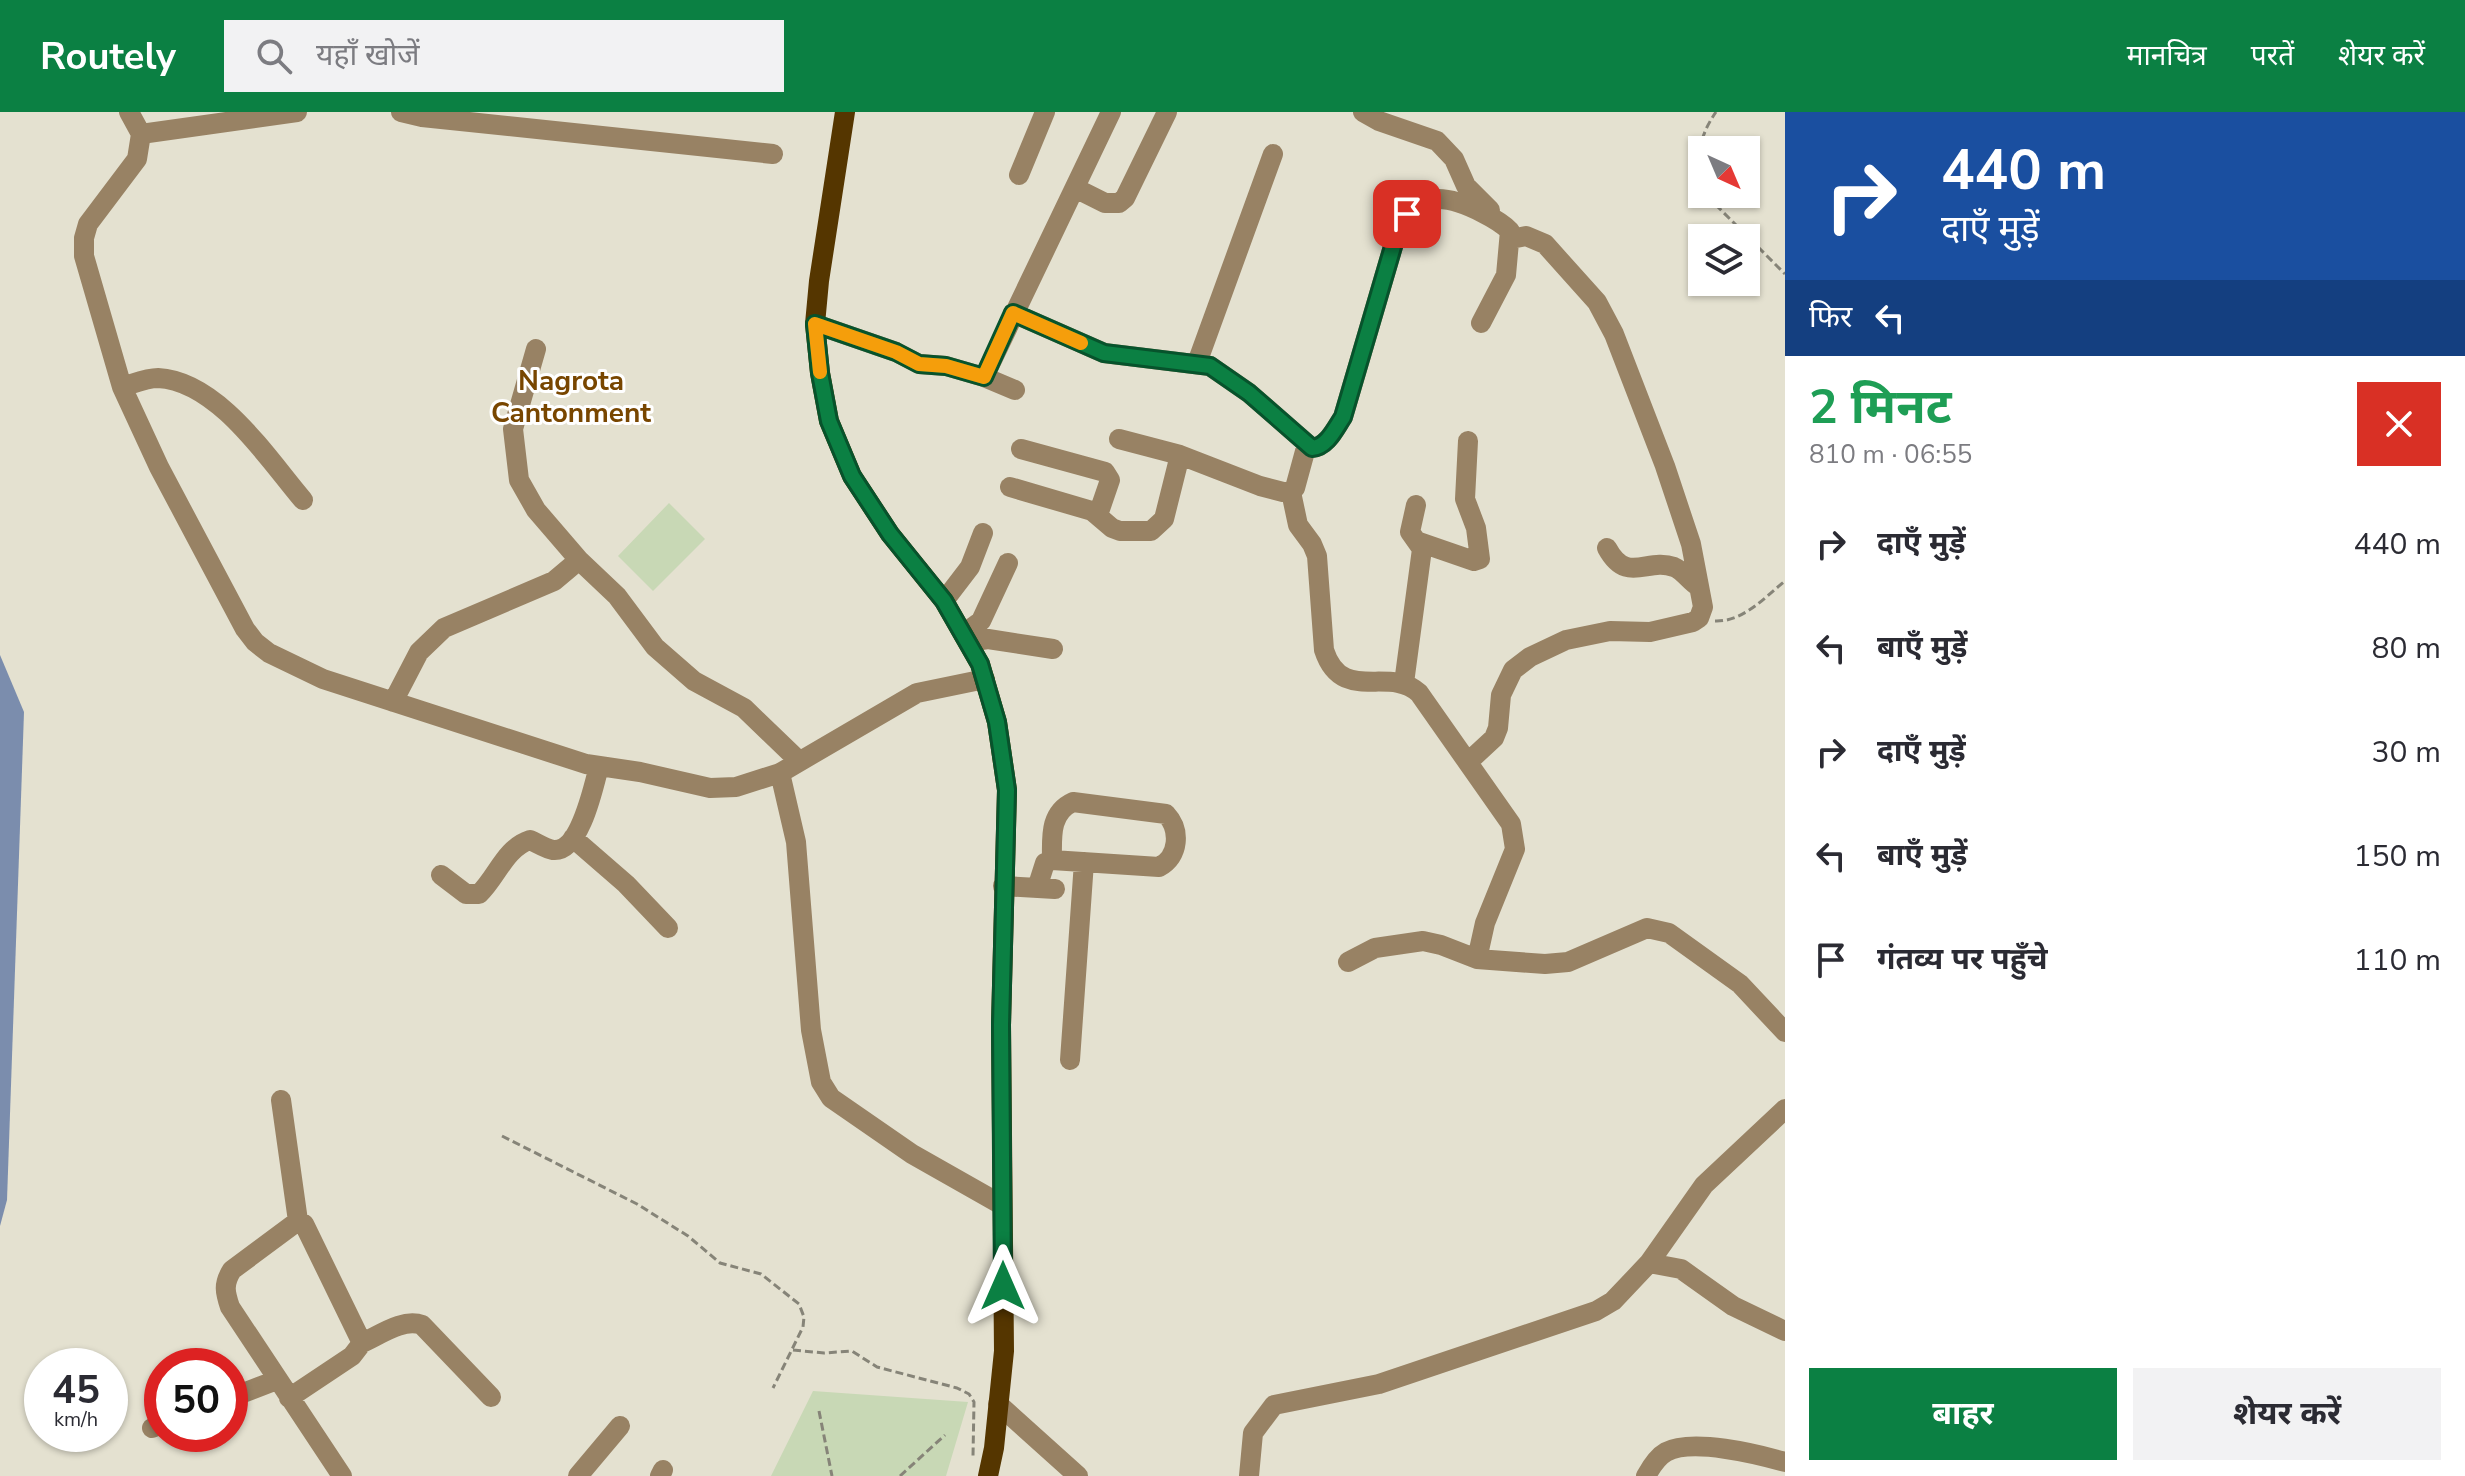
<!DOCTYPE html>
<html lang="hi">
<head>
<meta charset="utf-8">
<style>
	body { margin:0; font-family:"Nunito Sans","Noto Sans Devanagari",sans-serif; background:#f2f2f3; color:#2b2b33; height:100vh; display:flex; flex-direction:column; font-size:30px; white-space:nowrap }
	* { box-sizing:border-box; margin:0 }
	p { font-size:26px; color:#7c7c81 }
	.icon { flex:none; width:44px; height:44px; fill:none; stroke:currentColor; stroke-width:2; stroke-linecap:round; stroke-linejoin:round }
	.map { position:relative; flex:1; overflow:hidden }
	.panel { display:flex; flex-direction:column; background:#fff; width:680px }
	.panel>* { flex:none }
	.top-card { background:#1a4fa0; color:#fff; overflow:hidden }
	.needle { width:52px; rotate:136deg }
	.fabs { position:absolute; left:1688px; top:24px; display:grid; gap:16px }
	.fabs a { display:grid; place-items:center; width:72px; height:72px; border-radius:0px; background:#fff; box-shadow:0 2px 6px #0004; font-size:40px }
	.speed { position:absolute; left:24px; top:1236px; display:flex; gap:16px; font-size:40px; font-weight:700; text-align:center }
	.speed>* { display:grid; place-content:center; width:104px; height:104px; border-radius:50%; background:#fff; box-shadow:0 2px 6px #0004; line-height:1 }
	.speed small { font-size:20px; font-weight:400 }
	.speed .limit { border:12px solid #d22; background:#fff; color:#111 }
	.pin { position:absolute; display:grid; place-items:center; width:68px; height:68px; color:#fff; margin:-34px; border-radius:16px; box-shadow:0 4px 12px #0006 }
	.me { position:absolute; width:88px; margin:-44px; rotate:0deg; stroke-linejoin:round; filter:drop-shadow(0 0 6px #0008) }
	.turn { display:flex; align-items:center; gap:28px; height:168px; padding:0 24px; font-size:36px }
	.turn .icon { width:104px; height:104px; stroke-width:2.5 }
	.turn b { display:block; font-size:56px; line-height:68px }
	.then { display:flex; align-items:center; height:76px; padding:0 24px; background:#0003; gap:16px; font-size:30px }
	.round { display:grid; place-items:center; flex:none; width:84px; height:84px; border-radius:0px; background:#f2f2f3 }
	.summary { display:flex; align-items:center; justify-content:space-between; height:136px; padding:0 24px }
	h1 { font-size:48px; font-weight:700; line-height:60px; color:#1e9e55 }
	.button { display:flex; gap:16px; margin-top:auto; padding:16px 24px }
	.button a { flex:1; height:92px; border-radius:0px; background:#0b8043; color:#fff; font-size:32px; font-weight:700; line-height:92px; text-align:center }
	.button a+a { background:#f2f2f3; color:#2b2b33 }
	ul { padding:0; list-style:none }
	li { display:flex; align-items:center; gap:24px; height:104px; padding:0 24px }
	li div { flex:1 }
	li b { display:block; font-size:30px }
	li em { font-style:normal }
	header { display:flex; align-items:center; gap:48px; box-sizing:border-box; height:112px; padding:0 40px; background:#0b8043; color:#fff }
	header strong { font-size:38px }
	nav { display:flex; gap:44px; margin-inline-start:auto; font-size:28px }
	.search { width:560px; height:72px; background:#f2f2f3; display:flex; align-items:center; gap:20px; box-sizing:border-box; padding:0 28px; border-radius:0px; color:#7c7c81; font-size:30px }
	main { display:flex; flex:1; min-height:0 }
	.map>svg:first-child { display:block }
</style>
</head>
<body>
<header>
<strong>Routely</strong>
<div class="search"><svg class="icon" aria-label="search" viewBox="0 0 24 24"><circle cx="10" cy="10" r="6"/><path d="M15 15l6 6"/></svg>यहाँ खोजें</div>
<nav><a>मानचित्र</a><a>परतें</a><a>शेयर करें</a></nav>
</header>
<main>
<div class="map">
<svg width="1785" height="1364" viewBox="0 0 1785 1364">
	<rect width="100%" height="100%" fill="#e4e1d0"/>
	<!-- green -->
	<path fill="#c8d8b5" d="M669 391 705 427 653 479 618 444Z
		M813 1279 968 1290 946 1364H771Z"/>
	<!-- water -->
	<path fill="#7b8dad" d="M0 543 24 600 7 1088 0 1114Z"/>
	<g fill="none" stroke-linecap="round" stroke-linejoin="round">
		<!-- path -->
		<path stroke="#868478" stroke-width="3" stroke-dasharray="8 4" stroke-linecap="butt" d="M1702 63C1696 40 1702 20 1716 0
			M1710 82 1715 92 1785 162
			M1715 509C1743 510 1764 486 1785 469
			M502 1024 637 1092 688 1124 720 1151 761 1162 799 1192 804 1205 803 1215 773 1276
			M793 1238 824 1241 852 1239 877 1255 957 1276 969 1282 974 1290 973 1344
			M819 1299 832 1364
			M900 1364 945 1323"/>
		<!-- minor -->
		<path stroke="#988264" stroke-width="20" d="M129 0 141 22 137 47 88 112 84 126V144L122 275 159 355 245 517 255 530 269 541 323 567 586 652 640 660 710 676 736 675 780 661 917 581 985 567
			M401 0 422 5 773 42
			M1363 0 1379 9 1437 29 1454 47 1466 74 1490 98
			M141 22 297 0
			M1019 63 1045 0
			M1075 76 1105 91H1119L1125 86 1167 0
			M1013 201 1104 241 1210 254 1249 281 1312 336C1327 335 1335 317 1343 305L1397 121C1416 77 1446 82 1483 101 1493 106 1502 111 1510 119L1506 163 1481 211
			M815 212 896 240 919 252 946 254 984 265 1015 278
			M536 237 513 317 519 368 536 398 579 448 617 484 655 535 694 569 744 596 799 649
			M1197 251 1273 42
			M984 265 1111 0
			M122 275C133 272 146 266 158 266 218 269 268 347 303 388
			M1119 327 1180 343 1260 374 1283 380H1291L1295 376 1307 332
			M1021 337 1105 360 1110 368 1098 403
			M1010 375 1092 399 1112 416 1120 419H1151L1164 407 1180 343
			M1291 380 1298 413 1312 432 1317 444 1324 538C1342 593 1388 553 1419 581L1511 712 1515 737 1485 811 1477 847
			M1419 430 1474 449 1480 447 1476 416 1465 387 1468 329
			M1607 436C1627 473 1647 445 1674 455 1684 459 1690 470 1699 475
			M944 489 970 455 983 421
			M963 522 981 509 1008 451
			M968 530 988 527 1053 537
			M1404 571 1422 437 1410 420 1416 393
			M393 590 419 540 444 516 554 469 579 448
			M1468 650 1494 626 1498 616 1501 583 1513 558 1530 545 1566 528 1610 519 1650 520 1693 510 1699 506 1703 495 1691 432 1665 354 1614 222 1597 190 1545 132 1526 124 1511 127
			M780 661 796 730 811 918 821 970 831 986 912 1042 1002 1093
			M573 726 626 772 668 816
			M441 763 466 782H479C497 765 505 736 530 728 537 731 546 737 553 738 580 741 594 673 599 654
			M1003 774 1055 777
			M1037 776 1045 751 1052 748 1159 755C1179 745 1181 718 1166 702L1073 690C1049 701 1052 726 1052 748
			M1348 850 1375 836 1423 829 1441 833 1477 847 1545 852 1568 850 1647 816 1669 821 1740 872 1785 920
			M1070 948 1084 750
			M281 988 298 1109
			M1649 1151 1681 1157 1733 1194 1785 1219
			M362 1231C380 1223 403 1206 422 1213L491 1285
			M230 1286 277 1268
			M289 1286 352 1244 362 1231 304 1112 298 1109 232 1158C223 1172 225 1180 230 1195L342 1364
			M998 1292 1078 1364
			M152 1316 162 1312
			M578 1364 620 1314
			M660 1364 663 1358
			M1249 1364 1253 1321 1274 1293 1379 1272 1596 1199 1613 1189 1649 1151 1704 1073 1785 997
			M1646 1364C1651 1355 1657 1345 1666 1340 1692 1326 1757 1342 1785 1350"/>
		<!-- major -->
		<path stroke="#553600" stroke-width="20" d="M845 0 819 169 815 212 820 261 829 309 852 364 890 422 944 489 980 552 997 610 1007 678 1001 913 1004 1239 994 1336 988 1364"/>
	</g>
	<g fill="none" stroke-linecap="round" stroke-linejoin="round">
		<defs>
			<path id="route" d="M1003 1174 1001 913 1007 678 997 610 980 552 944 489 890 422 852 364 829 309 820 261 815 212 896 240 919 252 946 254 984 265 1013 201 1104 241 1210 254 1249 281 1312 336C1327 335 1335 317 1343 305L1397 121 1407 102"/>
		</defs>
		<!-- route casing -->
		<use href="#route" stroke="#07532c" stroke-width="20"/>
		<!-- route -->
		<use href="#route" stroke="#0b8043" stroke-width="14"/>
		<!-- slow -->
		<path stroke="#f59e0b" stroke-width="14" d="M820 260 815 212 896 240 919 252 946 254 984 265 1013 201 1081 231"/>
	</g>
	<g text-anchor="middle" stroke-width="6" stroke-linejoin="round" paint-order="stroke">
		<!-- district labels -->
		<g font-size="28" font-weight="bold" fill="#784600" stroke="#fff">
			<text x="571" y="278">Nagrota<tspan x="571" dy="32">Cantonment</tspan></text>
		</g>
	</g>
</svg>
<div class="fabs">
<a><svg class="needle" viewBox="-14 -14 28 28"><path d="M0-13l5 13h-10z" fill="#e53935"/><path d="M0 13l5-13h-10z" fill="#7c7c81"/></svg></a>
<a><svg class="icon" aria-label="layers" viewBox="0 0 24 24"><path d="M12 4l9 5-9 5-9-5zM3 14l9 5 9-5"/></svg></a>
</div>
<div class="speed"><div>45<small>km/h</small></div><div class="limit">50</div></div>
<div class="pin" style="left:1407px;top:102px;background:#d93025"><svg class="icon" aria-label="arrive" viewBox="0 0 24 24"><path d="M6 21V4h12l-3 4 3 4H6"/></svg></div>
<svg class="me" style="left:1003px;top:1174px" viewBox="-20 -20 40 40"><path d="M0-17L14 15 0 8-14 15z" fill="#0b8043" stroke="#fff" stroke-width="4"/></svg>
</div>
<section class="panel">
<div class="top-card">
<div class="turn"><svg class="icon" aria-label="right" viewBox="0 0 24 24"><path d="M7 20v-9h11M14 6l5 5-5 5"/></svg><div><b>440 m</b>दाएँ मुड़ें</div></div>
<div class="then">फिर<svg class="icon" aria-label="left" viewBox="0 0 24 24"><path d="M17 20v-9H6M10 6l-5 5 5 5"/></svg></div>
</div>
<div class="summary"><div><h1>2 मिनट</h1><p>810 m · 06:55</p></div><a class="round" style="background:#d93025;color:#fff"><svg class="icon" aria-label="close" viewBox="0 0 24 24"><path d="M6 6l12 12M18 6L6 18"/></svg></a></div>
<ul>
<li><svg class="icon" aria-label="right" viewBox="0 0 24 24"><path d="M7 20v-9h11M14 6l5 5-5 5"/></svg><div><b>दाएँ मुड़ें</b></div><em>440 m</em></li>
<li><svg class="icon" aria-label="left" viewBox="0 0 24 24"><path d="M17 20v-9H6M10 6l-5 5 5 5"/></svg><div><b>बाएँ मुड़ें</b></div><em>80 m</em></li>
<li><svg class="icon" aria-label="right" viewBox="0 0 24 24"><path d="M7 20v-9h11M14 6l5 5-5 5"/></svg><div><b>दाएँ मुड़ें</b></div><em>30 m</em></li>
<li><svg class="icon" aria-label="left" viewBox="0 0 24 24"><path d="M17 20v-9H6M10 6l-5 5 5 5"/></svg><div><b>बाएँ मुड़ें</b></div><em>150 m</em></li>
<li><svg class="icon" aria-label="arrive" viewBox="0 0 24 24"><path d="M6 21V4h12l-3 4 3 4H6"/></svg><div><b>गंतव्य पर पहुँचे</b></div><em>110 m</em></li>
</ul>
<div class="button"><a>बाहर</a><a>शेयर करें</a></div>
</section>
</main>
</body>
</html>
